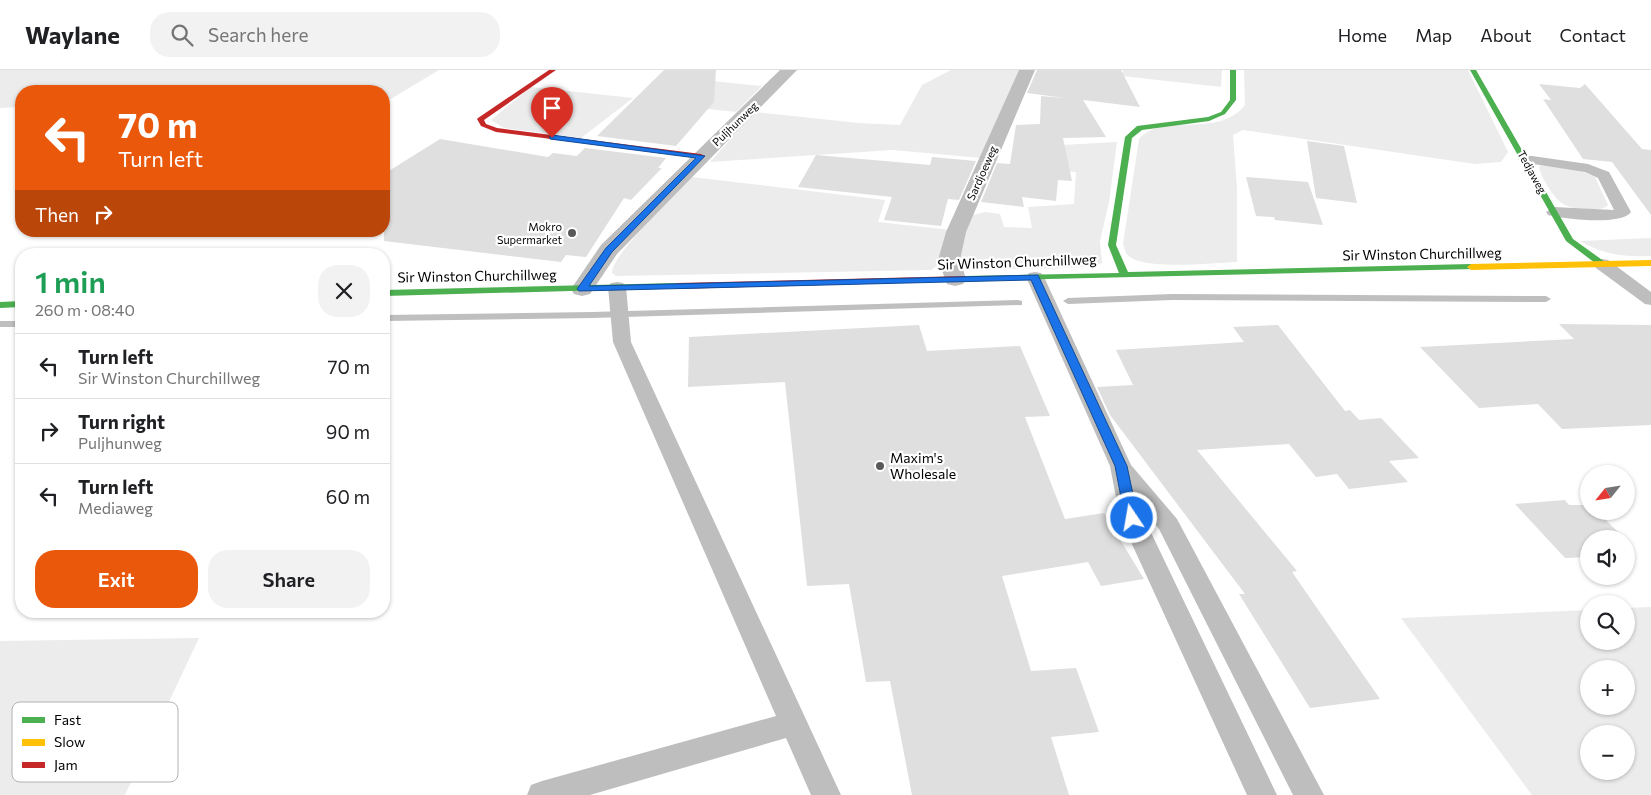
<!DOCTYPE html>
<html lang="en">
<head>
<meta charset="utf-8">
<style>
	body { margin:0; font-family:Commissioner,sans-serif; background:#f2f2f2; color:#202124; height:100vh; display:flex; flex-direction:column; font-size:19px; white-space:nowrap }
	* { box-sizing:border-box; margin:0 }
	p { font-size:16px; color:#757577 }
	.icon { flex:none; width:28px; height:28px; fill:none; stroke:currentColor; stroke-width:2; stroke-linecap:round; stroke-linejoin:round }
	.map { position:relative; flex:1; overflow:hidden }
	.side { position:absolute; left:15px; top:178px; width:375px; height:370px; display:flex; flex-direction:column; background:#fff; border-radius:20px; box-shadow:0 1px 4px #0004 }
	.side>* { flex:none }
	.banner { position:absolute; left:15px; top:15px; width:375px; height:152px; border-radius:20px; box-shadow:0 1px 4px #0004; background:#ea580c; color:#fff; overflow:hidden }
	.needle { width:32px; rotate:240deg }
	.controls { position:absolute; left:1580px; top:395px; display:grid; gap:10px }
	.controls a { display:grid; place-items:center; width:55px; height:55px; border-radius:50%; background:#fff; box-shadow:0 1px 4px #0004; font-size:25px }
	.pin { position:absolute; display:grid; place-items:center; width:42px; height:42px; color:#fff; margin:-51px -21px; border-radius:50% 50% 50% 0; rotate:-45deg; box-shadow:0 0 5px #0007 }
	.pin .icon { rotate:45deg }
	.me { position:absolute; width:55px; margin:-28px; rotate:348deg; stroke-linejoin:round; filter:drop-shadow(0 0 4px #0008) }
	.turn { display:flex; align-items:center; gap:18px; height:105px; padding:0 20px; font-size:22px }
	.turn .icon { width:65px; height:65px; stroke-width:2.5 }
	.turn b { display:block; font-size:35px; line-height:42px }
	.then { display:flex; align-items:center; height:48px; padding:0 20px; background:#0003; gap:10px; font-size:19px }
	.round { display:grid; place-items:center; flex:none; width:52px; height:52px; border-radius:20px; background:#f2f2f2 }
	.summary { display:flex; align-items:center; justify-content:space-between; height:85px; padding:0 20px }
	h1 { font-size:30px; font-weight:600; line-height:38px; color:#1e9e55 }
	.action { display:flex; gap:10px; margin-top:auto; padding:10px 20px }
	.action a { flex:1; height:58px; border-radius:20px; background:#ea580c; color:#fff; font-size:20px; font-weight:600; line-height:58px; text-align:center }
	.action a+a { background:#f2f2f2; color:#202124 }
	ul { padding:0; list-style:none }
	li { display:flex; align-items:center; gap:15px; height:65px; padding:0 20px; border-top:1px solid #e0e0e0 }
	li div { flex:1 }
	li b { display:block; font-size:19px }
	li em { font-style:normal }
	header { display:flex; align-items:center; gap:30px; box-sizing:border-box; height:70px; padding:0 25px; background:#fff; border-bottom:1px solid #e0e0e0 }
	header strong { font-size:24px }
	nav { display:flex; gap:28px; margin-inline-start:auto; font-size:18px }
	.search { width:350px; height:45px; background:#f2f2f2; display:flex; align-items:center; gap:12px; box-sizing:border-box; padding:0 18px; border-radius:20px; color:#757577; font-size:19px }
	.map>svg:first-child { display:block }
</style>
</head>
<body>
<header>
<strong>Waylane</strong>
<div class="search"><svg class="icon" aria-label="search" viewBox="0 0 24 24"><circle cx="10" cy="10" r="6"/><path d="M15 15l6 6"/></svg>Search here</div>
<nav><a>Home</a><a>Map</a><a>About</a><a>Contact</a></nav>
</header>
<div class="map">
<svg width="1651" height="725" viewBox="0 0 1651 725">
	<rect width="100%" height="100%" fill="#fff"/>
	<!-- green -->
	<path fill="#ececec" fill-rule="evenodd" d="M0 0H439L384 33V21H21V37L0 38Z
		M951 0H1022L981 88 893 80 710 92 755 42 859 53 900 55 922 15Z
		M1123 0H1222L1221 17 1122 6Z
		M1244 0H1468L1508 82 1501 92 1475 94 1243 60 1233 65 1237 119V192C1214 193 1147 200 1130 187 1125 184 1125 179 1123 174L1139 69C1164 41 1217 70 1245 35Z
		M661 6 762 16 736 42 633 31Z
		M531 17 633 28 581 68 504 58 491 50Z
		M1117 72 1109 132 1100 171 1102 193C1089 201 991 198 969 199L960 195 956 179 973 145 985 142 1000 144 1004 157 1032 158 1028 137 1074 134 1076 102 1054 100 1043 76Z
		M1542 95 1577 99 1595 107 1608 135C1603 140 1596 139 1589 139 1565 138 1559 135 1547 115 1543 109 1540 103 1539 96Z
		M692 107 885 130 878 152 951 160 942 192 931 200 616 206 612 203C611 185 677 123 692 107Z
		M1651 168V186C1624 187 1604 185 1580 171Z
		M1651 537V725H1532L1401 548 1589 540V571H1626V538ZM1589 599H1626V636H1589ZM1589 664H1626V701H1589Z
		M199 568 125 725H0V571Z"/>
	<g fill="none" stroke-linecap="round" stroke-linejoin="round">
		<!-- stream -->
		<path fill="#bfbfbf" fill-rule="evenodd" d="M1172 224 1546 226 1551 229 1546 232 1172 230 1068 234 1063 231 1068 228Z
			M1018 230 1022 231V235L592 248 384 251V245L592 242Z
			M0 251H21V257H0Z"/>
	</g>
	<!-- building -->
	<path fill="#dfdfdf" d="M664 0H716L714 32 676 76 597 66Z
		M1037 0H1121L1140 37 1083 30 1106 67 1063 68 1072 111 1058 110 1056 131 1022 127 1024 137 981 132 997 93 1010 94 1016 55 1040 54 1041 26 1065 28 1027 23Z
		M1539 14 1580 18 1585 14 1642 79 1651 80V145L1612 92 1583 89 1543 29 1551 30Z
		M440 69 548 87 553 83 577 86 585 78 666 88 658 98H662L631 130 624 128 586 187 566 185 561 192 384 171V104Z
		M1307 71 1344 76 1357 133 1316 128Z
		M816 85 930 95 932 87 976 91 959 130 948 129 941 156 884 150 892 127 798 117Z
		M1246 107 1308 112 1323 155 1275 150 1274 147 1256 146Z
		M1559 254 1651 255V355L1562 359 1538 334 1479 338 1420 277 1574 269Z
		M919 255 927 281 1020 276 1050 346 1025 347 1065 449 1104 443 1144 509 1101 516 1088 492 1002 506 1031 601 1076 598 1099 662 1051 667 1069 725H912L890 611 866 612 849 514 807 516 785 312 688 317 689 267Z
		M1278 255 1345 341 1350 340 1359 350 1381 348 1419 388 1389 391 1408 412 1349 419 1337 404 1316 407 1289 374 1197 380 1297 501 1292 502 1380 629 1310 638 1239 524H1245L1110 345 1097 317 1133 315 1116 280 1244 272 1233 257Z
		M1565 430 1569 435H1589V441H1597L1625 469H1589V487L1565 488 1515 434Z"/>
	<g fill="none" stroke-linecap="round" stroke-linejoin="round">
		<!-- lane -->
		<path fill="#bebebe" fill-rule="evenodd" d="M1525 85 1588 94 1609 102 1631 142C1621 156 1564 149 1548 145L1546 142 1554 137 1614 140 1598 108 1585 102 1520 92 1518 89 1520 86Z
			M1602 189 1608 190 1651 222V235L1645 234 1596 198 1594 194 1596 190Z
			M1035 202 1041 203 1044 207 1131 395 1177 449 1324 725H1293L1159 459 1141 437 1144 448 1277 725H1247L1120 448 1110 396 1026 207 1029 203Z
			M617 212 623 213 626 217 631 272 841 725H811L786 668 590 725H527L531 715 542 711 776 646 613 272 608 217 611 213Z"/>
		<!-- street -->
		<path fill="#bebebe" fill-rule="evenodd" d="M780 0H797L617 184 590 224 582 226 574 224 571 219 601 175Z
			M1019 0H1035L966 162 960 190 966 209 963 214 955 216 947 214 938 190 946 162Z"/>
		<!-- fast -->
		<path fill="#4caf50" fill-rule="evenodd" d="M1230 0H1236V30L1225 44 1209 51 1142 60 1132 68 1116 175 1128 202 1471 194 1475 197 1474 199 962 211 960 209 965 206 1119 203 1108 175 1125 67 1137 56 1208 47 1221 42 1230 30Z
			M1470 0H1476L1573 169 1605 192V196H1599L1566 171Z
			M677 213 682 216 680 218 384 226V220Z
			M21 231V237L0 238V232Z"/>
		<!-- slow -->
		<path fill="#ffc107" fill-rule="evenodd" d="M1651 190V196L1471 200 1467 197 1471 194Z"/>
		<!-- jam -->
		<path fill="#c62828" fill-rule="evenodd" d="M549 0H556L484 50 486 54 497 58 701 84 705 86 701 88 496 62 481 56 477 49 478 48Z
			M965 206 970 209 968 211 677 219 672 216 677 213Z"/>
	</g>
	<!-- route -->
	<path fill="#1a73e8" stroke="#114b97" d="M552 65 705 86 612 182 589 216 1038 205 1127 396 1138 448 1136 451 1132 452 1125 448 1115 396 1031 210 579 221 577 219 606 178 696 88 550 69V66Z"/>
	<!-- markers -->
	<g fill="#595959" stroke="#fff" stroke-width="2">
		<circle cx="572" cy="163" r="5"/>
		<circle cx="880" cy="396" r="5"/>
	</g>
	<g text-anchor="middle" stroke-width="4.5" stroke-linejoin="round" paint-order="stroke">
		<!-- far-street labels -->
		<g font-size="11" fill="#000" stroke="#fff">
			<text transform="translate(735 54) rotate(-44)" y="4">Puljhunweg</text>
			<text transform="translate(1532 102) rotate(61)" y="4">Tedjaweg</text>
			<text transform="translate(982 103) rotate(-66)" y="4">Sardjoeweg</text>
		</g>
		<!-- far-poi labels -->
		<g font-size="11" fill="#000" stroke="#fff" text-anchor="end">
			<text x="562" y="161">Mokro<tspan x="562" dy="13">Supermarket</tspan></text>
		</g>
		<!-- street labels -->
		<g font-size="14" fill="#000" stroke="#fff">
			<text transform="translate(1422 184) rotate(-1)" y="5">Sir Winston Churchillweg</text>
			<text transform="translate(1017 192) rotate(-2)" y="5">Sir Winston Churchillweg</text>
			<text transform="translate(477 206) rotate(-1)" y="5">Sir Winston Churchillweg</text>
		</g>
		<!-- poi labels -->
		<g font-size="14" fill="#000" stroke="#fff" text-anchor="start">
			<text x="890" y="393">Maxim's<tspan x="890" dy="16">Wholesale</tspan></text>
		</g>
	</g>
	<!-- legend -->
	<rect x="12" y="632" width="166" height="80" rx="8" fill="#fff" stroke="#b2b2b2" stroke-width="1"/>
	<rect x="22" y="647" width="23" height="6" fill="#4caf50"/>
	<rect x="22" y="669" width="23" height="7" fill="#ffc107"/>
	<rect x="22" y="692" width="23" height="6" fill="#c62828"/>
	<g font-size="14" fill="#000">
		<text x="54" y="655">Fast</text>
		<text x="54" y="677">Slow</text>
		<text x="54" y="700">Jam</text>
	</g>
</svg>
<div class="controls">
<a><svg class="needle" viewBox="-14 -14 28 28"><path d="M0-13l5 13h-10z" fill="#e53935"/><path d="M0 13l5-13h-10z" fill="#757577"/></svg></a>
<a><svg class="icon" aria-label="sound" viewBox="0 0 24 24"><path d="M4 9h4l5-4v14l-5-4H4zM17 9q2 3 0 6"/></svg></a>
<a><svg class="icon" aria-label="search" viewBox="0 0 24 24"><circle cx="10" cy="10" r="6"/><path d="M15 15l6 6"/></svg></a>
<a>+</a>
<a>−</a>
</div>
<div class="pin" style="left:552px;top:68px;background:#d93025"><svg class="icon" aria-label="arrive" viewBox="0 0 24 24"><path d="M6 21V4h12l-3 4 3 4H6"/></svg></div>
<svg class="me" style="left:1132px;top:448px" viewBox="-20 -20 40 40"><circle r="17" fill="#1a73e8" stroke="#fff" stroke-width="3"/><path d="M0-11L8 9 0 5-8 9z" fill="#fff"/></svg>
<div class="banner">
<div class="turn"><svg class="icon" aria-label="left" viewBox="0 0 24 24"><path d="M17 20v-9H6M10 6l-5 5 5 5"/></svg><div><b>70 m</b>Turn left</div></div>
<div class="then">Then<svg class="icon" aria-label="right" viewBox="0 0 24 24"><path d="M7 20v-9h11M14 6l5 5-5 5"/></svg></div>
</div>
<section class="side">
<div class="summary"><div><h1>1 min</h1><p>260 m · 08:40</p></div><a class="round"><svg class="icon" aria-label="close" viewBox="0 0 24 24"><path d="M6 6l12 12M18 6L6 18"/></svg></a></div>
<ul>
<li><svg class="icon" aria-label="left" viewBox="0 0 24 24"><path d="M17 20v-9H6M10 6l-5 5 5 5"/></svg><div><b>Turn left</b><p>Sir Winston Churchillweg</p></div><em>70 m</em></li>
<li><svg class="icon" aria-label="right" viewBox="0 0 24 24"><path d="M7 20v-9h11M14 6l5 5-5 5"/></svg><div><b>Turn right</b><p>Puljhunweg</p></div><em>90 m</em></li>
<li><svg class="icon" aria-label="left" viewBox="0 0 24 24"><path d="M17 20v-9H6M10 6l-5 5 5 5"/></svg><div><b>Turn left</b><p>Mediaweg</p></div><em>60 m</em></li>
</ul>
<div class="action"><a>Exit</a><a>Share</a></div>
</section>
</div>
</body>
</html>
